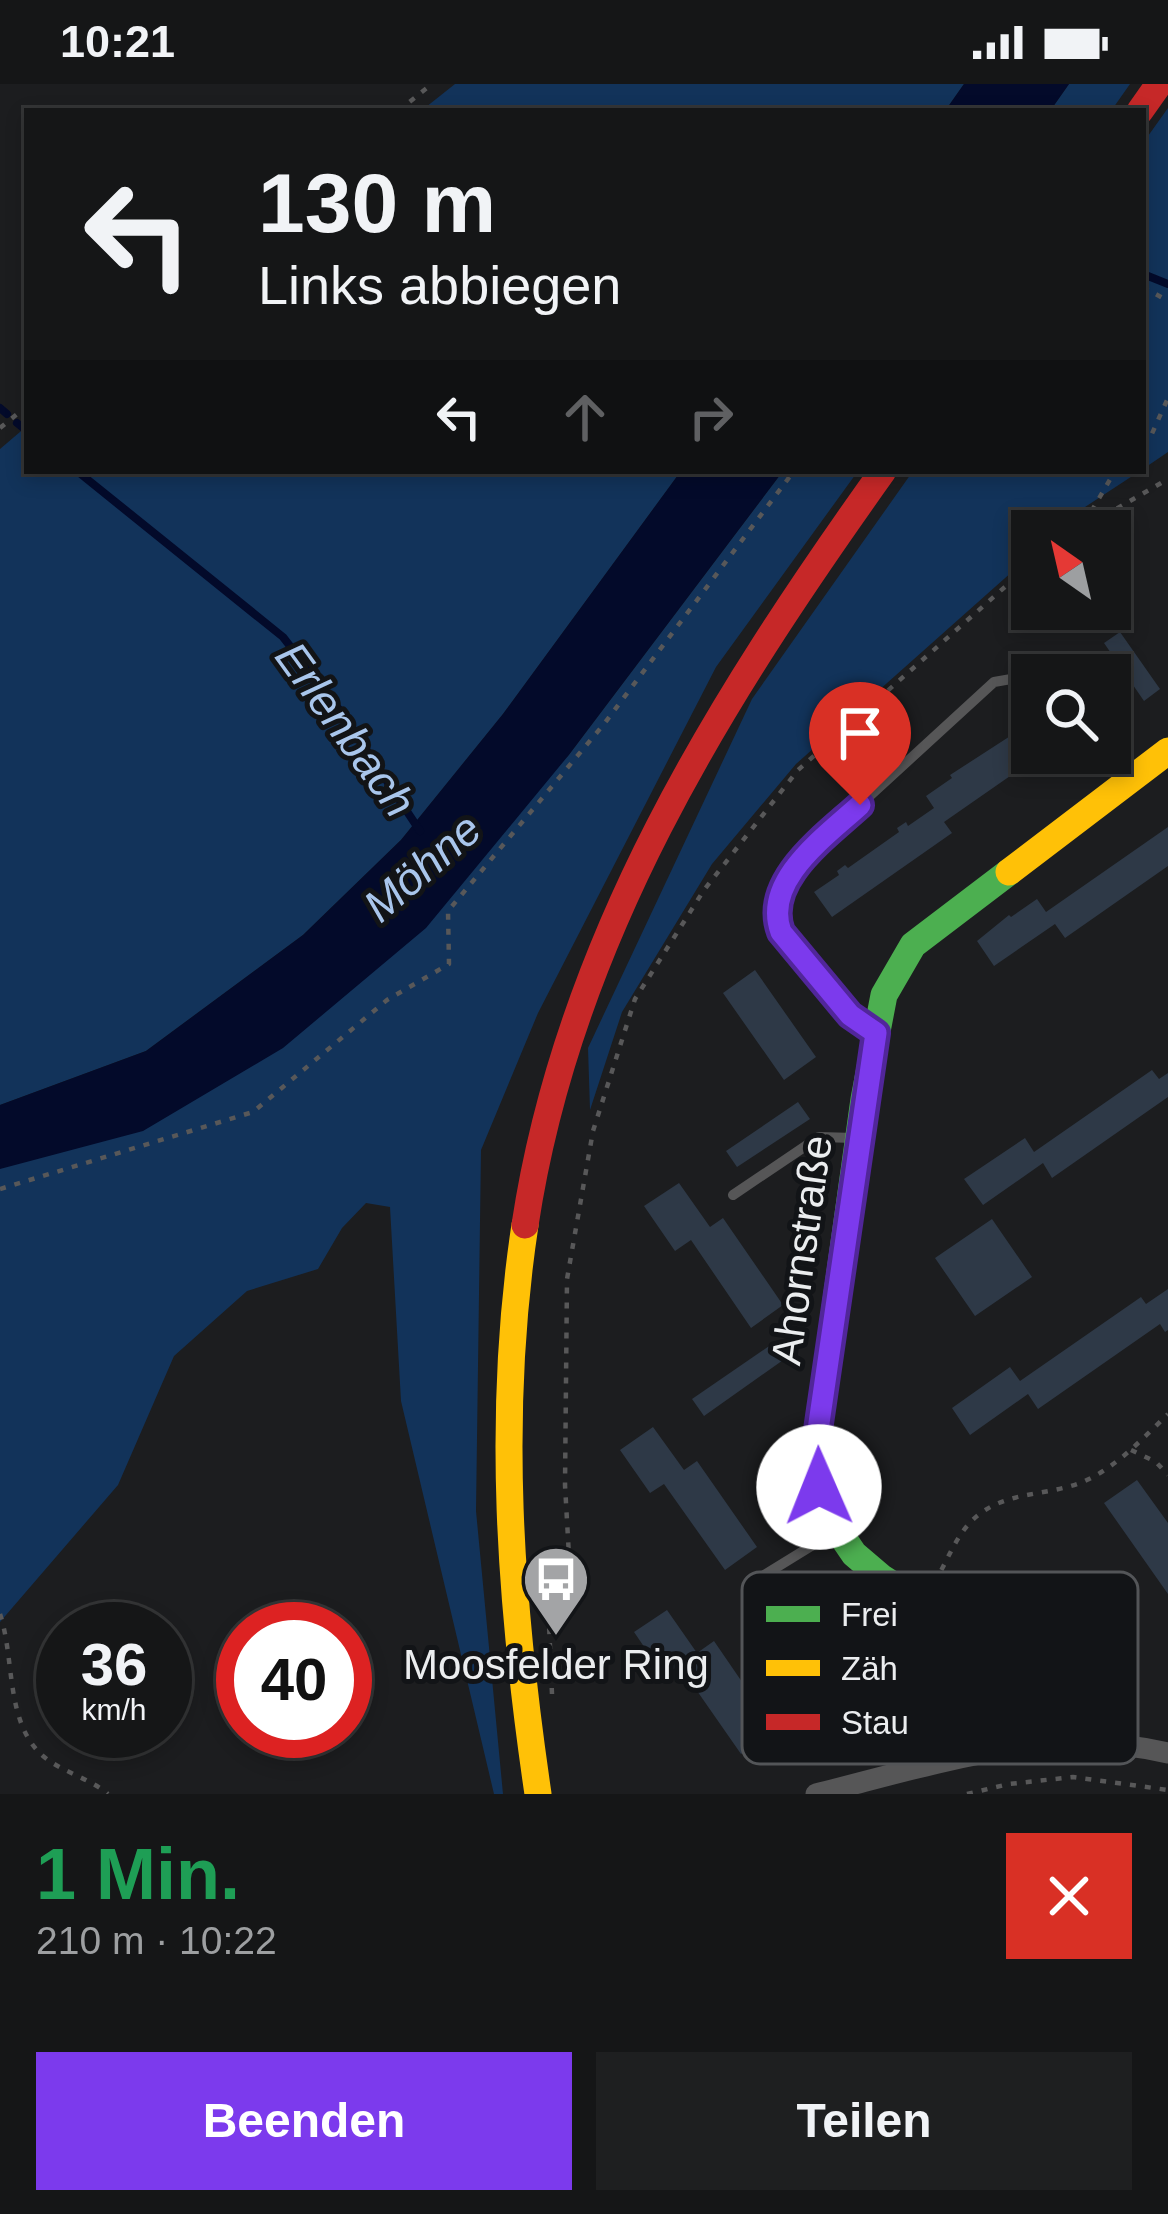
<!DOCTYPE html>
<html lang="de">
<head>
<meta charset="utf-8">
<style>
	body { margin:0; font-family:Helvetica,sans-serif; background:#1e1f20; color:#f1f3f6; height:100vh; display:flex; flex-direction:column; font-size:45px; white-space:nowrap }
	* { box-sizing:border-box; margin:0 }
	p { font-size:39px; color:#9d9fa1 }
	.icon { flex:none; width:66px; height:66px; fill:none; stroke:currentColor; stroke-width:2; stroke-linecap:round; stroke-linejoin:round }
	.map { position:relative; height:1710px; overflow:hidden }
	.sheet { display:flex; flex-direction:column; background:#151617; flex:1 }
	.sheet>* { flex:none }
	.guide { position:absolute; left:24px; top:24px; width:1122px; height:366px; border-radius:0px; box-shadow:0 6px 18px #0003,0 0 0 3px #343536; background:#151617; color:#f1f3f6; overflow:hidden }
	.needle { width:78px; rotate:326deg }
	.buttons { position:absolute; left:1011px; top:426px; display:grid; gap:24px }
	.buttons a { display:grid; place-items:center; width:120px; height:120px; border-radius:0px; background:#151617; box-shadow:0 6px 18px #0003,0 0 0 3px #343536; font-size:60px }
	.speed { position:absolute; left:36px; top:1518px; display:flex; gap:24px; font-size:60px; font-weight:700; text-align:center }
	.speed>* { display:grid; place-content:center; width:156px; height:156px; border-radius:50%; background:#151617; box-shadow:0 6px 18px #0003,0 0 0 3px #343536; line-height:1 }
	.speed small { font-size:30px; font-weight:400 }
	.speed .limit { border:18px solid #d22; background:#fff; color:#111 }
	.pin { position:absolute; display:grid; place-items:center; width:102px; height:102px; color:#fff; margin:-123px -51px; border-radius:50% 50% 50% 0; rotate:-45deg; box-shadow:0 0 12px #0007 }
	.pin .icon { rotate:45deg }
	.me { position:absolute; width:132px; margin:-66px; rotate:359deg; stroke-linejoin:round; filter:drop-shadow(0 0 9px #0008) }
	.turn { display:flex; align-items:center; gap:42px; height:252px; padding:0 36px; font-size:54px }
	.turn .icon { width:156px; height:156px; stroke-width:2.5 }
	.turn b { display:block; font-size:84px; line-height:102px }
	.lanes { display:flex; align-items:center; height:114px; padding:0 36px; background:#0003; justify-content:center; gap:60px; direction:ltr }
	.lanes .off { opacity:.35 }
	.round { display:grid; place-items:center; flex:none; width:126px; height:126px; border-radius:0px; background:#1e1f20 }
	.summary { display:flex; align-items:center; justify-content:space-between; height:204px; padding:0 36px }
	h1 { font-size:72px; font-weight:700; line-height:90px; color:#1e9e55 }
	.action { display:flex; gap:24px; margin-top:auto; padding:24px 36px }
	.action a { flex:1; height:138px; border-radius:0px; background:#7c3aed; color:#fff; font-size:48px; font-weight:700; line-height:138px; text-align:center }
	.action a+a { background:#1e1f20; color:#f1f3f6 }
	.status { display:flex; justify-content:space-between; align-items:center; height:84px; padding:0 60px; background:#151617; direction:ltr }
	.status svg { height:33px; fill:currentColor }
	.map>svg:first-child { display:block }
</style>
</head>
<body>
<div class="status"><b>10:21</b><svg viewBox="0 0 49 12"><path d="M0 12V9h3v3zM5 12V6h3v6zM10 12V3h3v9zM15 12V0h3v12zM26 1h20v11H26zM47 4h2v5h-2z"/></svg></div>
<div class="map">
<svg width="1168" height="1710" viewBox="0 0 1168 1710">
	<rect width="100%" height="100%" fill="#1c1d1f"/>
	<!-- green -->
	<path fill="#12335a" d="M455 0H964L945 27H421Z
		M1069 0H1130L1111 27H1050Z
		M1168 24V368L1143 385V59Z
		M27 342V387H681L503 630 401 756 303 851 146 967 0 1021V365Z
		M783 387H858L716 583 538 929 481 1066 476 1427 503 1710H494L401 1317 390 1123 366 1119 342 1144 318 1185 247 1207 174 1272 118 1401 0 1538V1066L44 1056 568 672Z
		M913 387H1140L1085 423 1058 447H1032V470L796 680 712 780 622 928 590 1026 588 964 752 615Z"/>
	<!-- water -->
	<path fill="#030a2a" d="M964 0H1069L1050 27H945Z
		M681 387H783L568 672 426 844 283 964 143 1047 0 1085V1021L146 967 303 851 401 756 503 630Z"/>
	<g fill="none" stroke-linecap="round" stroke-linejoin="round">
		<!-- stream -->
		<path stroke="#030a2a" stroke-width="8" d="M1143 190 1168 200
			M0 324 7 330
			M17 339 27 347
			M77 387 283 553 341 628 420 747"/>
	</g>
	<!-- building -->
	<path fill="#2e3947" d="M1120 548 1160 605 1144 617 1104 559Z
		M1032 638V669H1043L944 738 952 749 832 833 814 808 839 791 837 787 845 781 848 784 899 748 897 744 906 738 908 742 934 724 926 712 952 694 950 691Z
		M1168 743V782L1065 854 1055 840 994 882 977 857 1009 831 1011 833 1037 815 1046 828Z
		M755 886 816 973 784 996 723 909Z
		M1152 986 1159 995 1168 989V1013L1052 1094 1043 1079 983 1121 964 1095 1025 1054 1034 1068Z
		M798 1018 810 1035 737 1083 726 1067Z
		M679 1099 710 1143 723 1134 783 1221 751 1244 691 1156 675 1167 644 1122Z
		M992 1135 1032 1193 975 1232 935 1174Z
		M1168 1205V1246L1165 1248 1160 1240 1038 1325 1028 1310 970 1351 952 1324 1010 1283 1020 1297 1141 1213 1146 1220Z
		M775 1258 786 1274 704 1332 692 1315Z
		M653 1343 684 1386 697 1377 757 1463 725 1486 664 1400 650 1409 620 1366Z
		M1137 1396 1168 1439V1510L1104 1419Z
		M667 1526 697 1569 714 1557 775 1646 741 1670 679 1581 664 1592 634 1548Z"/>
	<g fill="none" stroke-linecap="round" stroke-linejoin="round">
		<!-- path -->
		<path stroke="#585859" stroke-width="4.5" stroke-dasharray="6 9" stroke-linecap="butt" d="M398 27 432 0
			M1143 203 1168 217
			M0 344 27 322
			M1143 361 1150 354 1168 314
			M1084 440 1115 387
			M1078 447 1168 395
			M0 1105 253 1028 387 916 449 880 448 827 604 640 794 387
			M1131 1366 1156 1378 1168 1391
			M934 1499C949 1475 957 1446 981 1429 1009 1408 1048 1411 1080 1399 1115 1385 1141 1356 1168 1330
			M0 1530C15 1575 5 1639 43 1672 62 1688 89 1694 108 1710
			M552 1610 549 1539 570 1490 565 1401 567 1195 593 1047 635 915 704 806 798 686 1032 479
			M967 1710 1009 1700 1073 1693 1168 1706"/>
		<!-- lane -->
		<path stroke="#565657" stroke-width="10" d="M1104 669 1123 696
			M873 947 850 931 781 848 775 832 779 805 826 752 994 598 1017 594 1032 597
			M733 1111 819 1053 855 1054
			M761 1493 834 1448"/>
		<!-- street -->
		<path stroke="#565657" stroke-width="21" d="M816 1710C932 1681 1048 1641 1168 1669"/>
		<!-- fast -->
		<path stroke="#4caf50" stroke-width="27" d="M1009 788 913 861 884 911 864 1015 818 1346 819 1403 826 1429 854 1470 881 1493 962 1545 990 1573 1008 1613 1020 1663"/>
		<!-- slow -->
		<path stroke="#ffc107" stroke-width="27" d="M1009 788 1168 667
			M525 1141C496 1332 510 1519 538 1710"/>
		<!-- jam -->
		<path stroke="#c62828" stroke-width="27" d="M1140 27 1159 0
			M525 1141C568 856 719 617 883 387"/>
	</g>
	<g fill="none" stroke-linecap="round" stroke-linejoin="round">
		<defs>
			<path id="route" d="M819 1403 818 1346 876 949 850 931 781 848C762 797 825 753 860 721"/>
		</defs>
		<!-- route casing -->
		<use href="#route" stroke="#51269a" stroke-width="30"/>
		<!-- route -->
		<use href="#route" stroke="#7c3aed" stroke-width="21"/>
	</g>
	<!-- icons -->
	<defs>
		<symbol id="bus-pin" viewBox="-11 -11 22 30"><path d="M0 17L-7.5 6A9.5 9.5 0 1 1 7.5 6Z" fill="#a3a4a6" stroke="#121417"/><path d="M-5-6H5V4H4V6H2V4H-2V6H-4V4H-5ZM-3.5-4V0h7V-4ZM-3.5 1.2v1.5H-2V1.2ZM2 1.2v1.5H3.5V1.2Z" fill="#fff"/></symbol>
	</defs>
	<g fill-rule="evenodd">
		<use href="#bus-pin" x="518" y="1457" width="76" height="104"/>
	</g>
	<g text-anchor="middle" stroke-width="10" stroke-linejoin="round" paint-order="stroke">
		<!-- street labels -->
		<g font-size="42" fill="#ebedef" stroke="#121417">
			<text transform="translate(801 1166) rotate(-82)" y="15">Ahornstraße</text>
		</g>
		<!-- poi labels -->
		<g font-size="42" fill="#ebedef" stroke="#121417">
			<text x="556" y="1595">Moosfelder Ring</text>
		</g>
		<!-- water labels -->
		<g font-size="45" font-style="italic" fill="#a9c6ec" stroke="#121417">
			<text transform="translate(346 645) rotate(54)" y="16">Erlenbach</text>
			<text transform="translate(422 783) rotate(-41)" y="16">Möhne</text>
		</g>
	</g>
	<!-- legend -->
	<rect x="742" y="1488" width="396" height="192" rx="18" fill="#121417" stroke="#535558" stroke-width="3"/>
	<rect x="766" y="1522" width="54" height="16" fill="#4caf50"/>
	<rect x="766" y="1576" width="54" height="16" fill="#ffc107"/>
	<rect x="766" y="1630" width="54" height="16" fill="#c62828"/>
	<g font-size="33" fill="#ebedef">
		<text x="841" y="1542">Frei</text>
		<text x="841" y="1596">Zäh</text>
		<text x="841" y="1650">Stau</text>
	</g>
</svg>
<div class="buttons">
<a><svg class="needle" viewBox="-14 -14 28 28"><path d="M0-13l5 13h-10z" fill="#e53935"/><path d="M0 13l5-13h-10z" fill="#9d9fa1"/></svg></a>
<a><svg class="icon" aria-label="search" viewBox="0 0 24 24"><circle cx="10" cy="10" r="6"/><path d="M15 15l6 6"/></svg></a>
</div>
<div class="speed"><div>36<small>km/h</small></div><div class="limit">40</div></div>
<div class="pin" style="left:860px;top:721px;background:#d93025"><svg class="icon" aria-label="arrive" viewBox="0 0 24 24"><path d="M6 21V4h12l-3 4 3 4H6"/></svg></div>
<svg class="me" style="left:819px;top:1403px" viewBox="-20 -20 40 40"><circle r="19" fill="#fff"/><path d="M0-13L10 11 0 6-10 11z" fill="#7c3aed"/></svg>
<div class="guide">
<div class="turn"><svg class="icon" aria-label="left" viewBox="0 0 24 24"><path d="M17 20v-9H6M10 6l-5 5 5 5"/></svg><div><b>130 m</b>Links abbiegen</div></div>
<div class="lanes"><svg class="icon" aria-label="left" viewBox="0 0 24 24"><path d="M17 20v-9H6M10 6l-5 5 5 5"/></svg><svg class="icon off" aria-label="ahead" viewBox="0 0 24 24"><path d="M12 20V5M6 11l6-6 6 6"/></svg><svg class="icon off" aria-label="right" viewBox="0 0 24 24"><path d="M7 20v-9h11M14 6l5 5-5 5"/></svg></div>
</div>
</div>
<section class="sheet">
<div class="summary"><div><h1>1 Min.</h1><p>210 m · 10:22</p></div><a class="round" style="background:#d93025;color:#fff"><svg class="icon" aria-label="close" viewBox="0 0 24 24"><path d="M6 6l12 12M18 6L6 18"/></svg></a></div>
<div class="action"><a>Beenden</a><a>Teilen</a></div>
</section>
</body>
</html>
